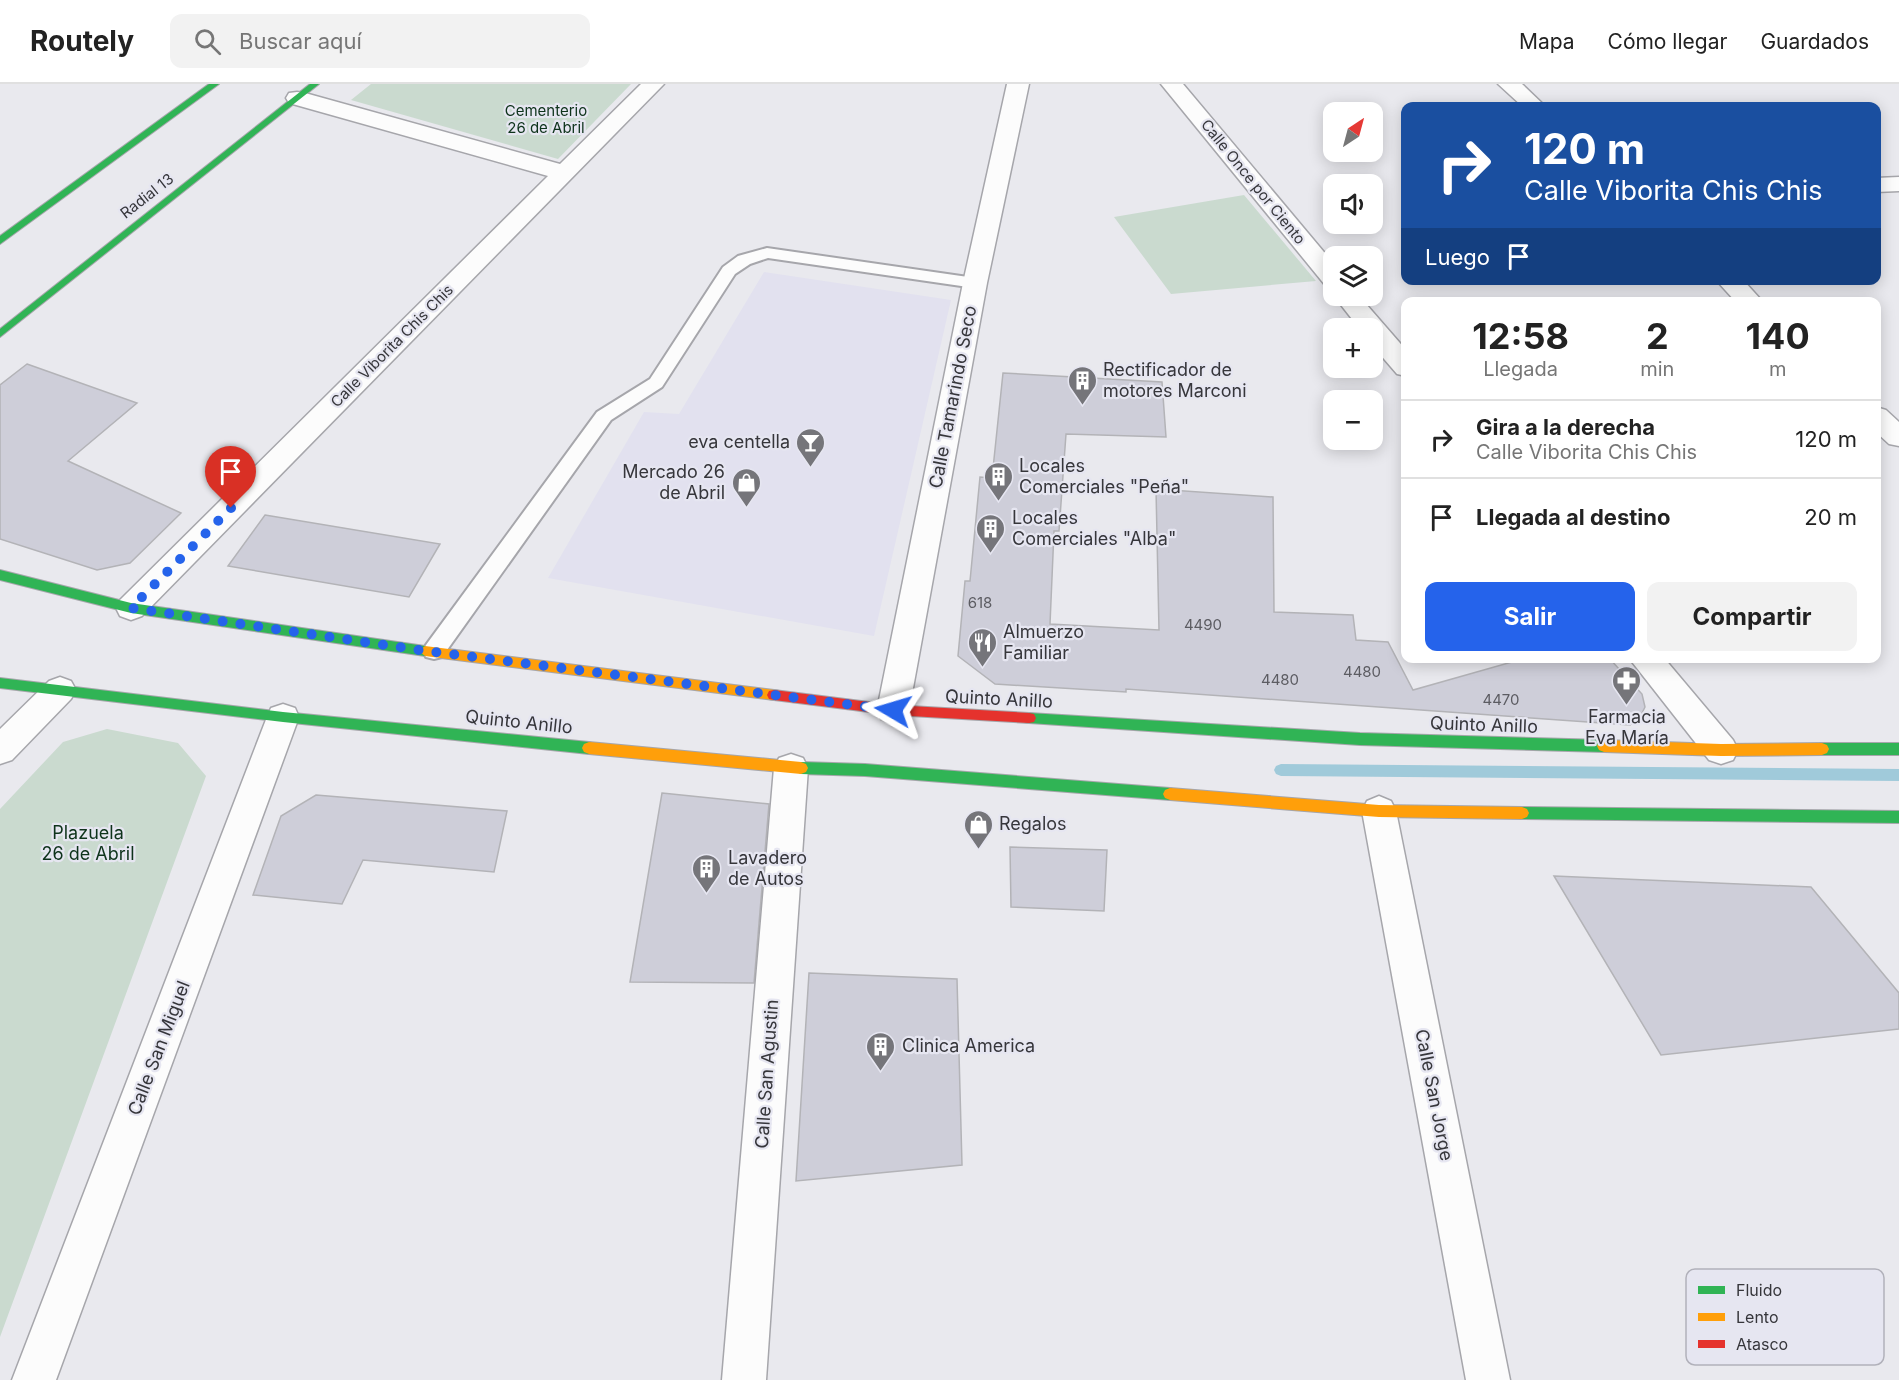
<!DOCTYPE html>
<html lang="es">
<head>
<meta charset="utf-8">
<style>
	body { margin:0; font-family:Inter,sans-serif; background:#f2f2f2; color:#222; height:100vh; display:flex; flex-direction:column; font-size:22px; white-space:nowrap }
	* { box-sizing:border-box; margin:0 }
	p { font-size:20px; color:#767676 }
	.icon { flex:none; width:33px; height:33px; fill:none; stroke:currentColor; stroke-width:2; stroke-linecap:round; stroke-linejoin:round }
	.map { position:relative; flex:1; overflow:hidden }
	.side { position:absolute; left:1401px; top:213px; width:480px; height:366px; display:flex; flex-direction:column; background:#fff; border-radius:12px; box-shadow:0 3px 15px #0003 }
	.side>* { flex:none }
	.hud { position:absolute; left:1401px; top:18px; width:480px; height:183px; border-radius:12px; box-shadow:0 3px 15px #0003; background:#1a4fa0; color:#fff; overflow:hidden }
	.needle { width:39px; rotate:36deg }
	.buttons { position:absolute; left:1323px; top:18px; display:grid; gap:12px }
	.buttons a { display:grid; place-items:center; width:60px; height:60px; border-radius:12px; background:#fff; box-shadow:0 3px 15px #0003; font-size:30px }
	.pin { position:absolute; display:grid; place-items:center; width:51px; height:51px; color:#fff; margin:-62px -26px; border-radius:50% 50% 50% 0; rotate:-45deg; box-shadow:0 0 6px #0007 }
	.pin .icon { rotate:45deg }
	.me { position:absolute; width:66px; margin:-33px; rotate:277deg; stroke-linejoin:round; filter:drop-shadow(0 0 4px #0008) }
	.turn { display:flex; align-items:center; gap:21px; height:126px; padding:0 24px; font-size:27px }
	.turn .icon { width:78px; height:78px; stroke-width:2.5 }
	.turn b { display:block; font-size:42px; line-height:51px }
	.then { display:flex; align-items:center; height:57px; padding:0 24px; background:#0003; gap:12px; font-size:22px }
	.eta { display:flex; justify-content:space-evenly; align-items:center; height:102px; text-align:center }
	.eta b { font-size:36px; font-weight:700; line-height:42px }
	.cta { display:flex; gap:12px; margin-top:auto; padding:12px 24px }
	.cta a { flex:1; height:69px; border-radius:12px; background:#2563eb; color:#fff; font-size:24px; font-weight:700; line-height:69px; text-align:center }
	.cta a+a { background:#f2f2f2; color:#222 }
	ul { padding:0; list-style:none }
	li { display:flex; align-items:center; gap:18px; height:78px; padding:0 24px; border-top:2px solid #e0e0e0 }
	li div { flex:1 }
	li b { display:block; font-size:22px }
	li em { font-style:normal }
	header { display:flex; align-items:center; gap:36px; box-sizing:border-box; height:84px; padding:0 30px; background:#fff; border-bottom:2px solid #e0e0e0 }
	header strong { font-size:28px }
	nav { display:flex; gap:33px; margin-inline-start:auto; font-size:21px }
	.search { width:420px; height:54px; background:#f2f2f2; display:flex; align-items:center; gap:15px; box-sizing:border-box; padding:0 21px; border-radius:12px; color:#767676; font-size:22px }
	.map>svg:first-child { display:block }
</style>
</head>
<body>
<header>
<strong>Routely</strong>
<div class="search"><svg class="icon" aria-label="search" viewBox="0 0 24 24"><circle cx="10" cy="10" r="6"/><path d="M15 15l6 6"/></svg>Buscar aquí</div>
<nav><a>Mapa</a><a>Cómo llegar</a><a>Guardados</a></nav>
</header>
<div class="map">
<svg width="1899" height="1296" viewBox="0 0 1899 1296">
	<rect width="100%" height="100%" fill="#e9e9ee"/>
	<!-- commercial -->
	<path fill="#e2e1ef" d="M764 188 951 216 874 552 548 494 644 328 679 330Z"/>
	<!-- green -->
	<path fill="#cadacf" d="M371 0H631L558 75 351 16Z
		M1244 111 1316 197 1171 210 1114 133Z
		M107 645 178 659 206 692 0 1253V725L63 658Z"/>
	<g fill="none" stroke-linecap="round" stroke-linejoin="round">
		<!-- stream -->
		<path fill="#a0cada" fill-rule="evenodd" d="M1281 680 1899 685V697L1281 692 1276 690 1274 686 1276 682Z"/>
	</g>
	<!-- building -->
	<path fill="#ceced9" stroke="#b3b3b7" stroke-width="1.5" d="M27 280 137 319 68 377 181 429 130 479 97 486 0 455V301Z
		M1003 289 1162 298 1166 353 1066 350 1059 447H1054L1050 540 1159 546 1156 405 1273 413 1274 528 1353 531 1356 556 1388 558 1413 606 1526 574H1609L1642 610 1645 623 1640 633 1630 641 1126 605V608L995 600 958 572 965 497H970L980 393 992 394Z
		M265 431 440 460 409 513 228 482Z
		M662 709 769 720 754 899 630 898Z
		M316 711 507 727 494 788 363 776 342 820 253 811 281 732Z
		M1010 763 1107 766 1104 827 1011 823Z
		M1554 792 1811 803 1899 909V945L1661 971Z
		M809 889 957 895 962 1081 796 1097Z"/>
	<g fill="none" stroke-linecap="round" stroke-linejoin="round">
		<defs>
			<path id="lane" d="M767 164 975 194 981 195 983 199 981 203 975 204 768 174 750 180 735 190 662 303 611 336 442 573 434 575 426 573 423 567 426 561 597 328 650 295 723 183 738 172Z"/>
			<path id="street" d="M641 0H664L142 532 131 536 120 532 116 524 120 516 548 92 289 19 286 14 289 9 297 8 305 9 560 80Z
				M1007 0H1029L987 199 909 626 905 635 893 639 881 635 877 626 963 199Z
				M1161 0H1183L1334 180V203L1325 201Z
				M1498 0H1522L1545 22H1522Z
				M1899 93V107L1876 108V94Z
				M1716 196H1743L1763 218H1736Z
				M1334 212H1359L1406 266V292L1397 290 1372 261V244H1359Z
				M1876 323 1886 326 1899 338V362L1889 360 1876 348Z
				M1629 574H1664L1733 656 1738 666 1733 676 1721 680 1709 676Z
				M60 593 71 597 76 606 71 615 12 676 0 680V645L49 597Z
				M283 620 295 624 299 633 56 1296H12L267 633 271 624Z
				M791 670 803 674 808 684 766 1296H722L774 684 779 674Z
				M1379 712 1391 717 1396 727 1510 1296H1466L1362 727 1367 717Z"/>
			<path id="fast" d="M209 0H219L0 160V152Z
				M310 0H319L0 253V245Z
				M0 486 131 519 425 562 431 567 425 572 131 529 0 496Z
				M0 594 283 628 589 658 594 660 596 664 594 668 589 670 283 638 0 604Z
				M1029 629 1360 649 1604 656 1609 658 1611 662 1609 666 1604 668 1360 661 1029 639 1024 638 1022 634 1024 630Z
				M1822 659H1899V671H1822L1817 669 1815 665 1817 661Z
				M801 678 865 680 1170 704 1175 706 1177 710 1175 714 1170 716 865 692 801 690 796 688 794 684 796 680Z
				M1522 723 1899 727V739L1522 735 1517 733 1515 729 1517 725Z"/>
			<path id="slow" d="M425 562 774 606 779 607 781 611 779 615 774 616 425 572 419 567Z
				M1604 656 1721 660 1822 659 1827 661 1829 665 1827 669 1822 671 1721 672 1604 668 1599 666 1597 662 1599 658Z
				M589 658 801 678 806 680 808 684 806 688 801 690 589 670 584 668 582 664 584 660Z
				M1170 704 1379 721 1522 723 1527 725 1529 729 1527 733 1522 735 1379 733 1170 716 1165 714 1163 710 1165 706Z"/>
			<path id="jam" d="M774 606 893 621 1029 629 1034 630 1036 634 1034 638 1029 639 893 631 774 616 769 615 767 611 769 607Z"/>
		</defs>
		<!-- lane casing -->
		<use href="#lane" stroke="#a6a6ab" stroke-width="4"/>
		<!-- street casing -->
		<use href="#street" stroke="#a6a6ab" stroke-width="3"/>
		<!-- fast casing -->
		<use href="#fast" stroke="#a6a6ab" stroke-width="2"/>
		<!-- slow casing -->
		<use href="#slow" stroke="#a6a6ab" stroke-width="2"/>
		<!-- jam casing -->
		<use href="#jam" stroke="#a6a6ab" stroke-width="2"/>
		<!-- lane -->
		<use href="#lane" fill="#fcfcfc" fill-rule="evenodd"/>
		<!-- street -->
		<use href="#street" fill="#fcfcfc" fill-rule="evenodd"/>
		<!-- fast -->
		<use href="#fast" fill="#30b455" fill-rule="evenodd"/>
		<!-- slow -->
		<use href="#slow" fill="#ff9f0a" fill-rule="evenodd"/>
		<!-- jam -->
		<use href="#jam" fill="#e5322d" fill-rule="evenodd"/>
	</g>
	<g fill="none" stroke-linecap="round" stroke-linejoin="round">
		<!-- route -->
		<path stroke="#2563eb" stroke-width="10" stroke-dasharray="0 18" d="M231 424 131 524 419 566 893 626"/>
	</g>
	<!-- icons -->
	<defs>
		<symbol id="building-pin" viewBox="-11 -11 22 30"><path d="M0 17L-7.5 6A9.5 9.5 0 1 1 7.5 6Z" fill="#75757a" stroke="#e6e6f1"/><path d="M-4-6H4V6H1V3H-1V6H-4ZM-2.5-4.3h1.7v1.8h-1.7ZM.8-4.3h1.7v1.8H.8ZM-2.5-1h1.7V.8h-1.7ZM.8-1h1.7V.8H.8Z" fill="#fff"/></symbol>
		<symbol id="bar-pin" viewBox="-11 -11 22 30"><path d="M0 17L-7.5 6A9.5 9.5 0 1 1 7.5 6Z" fill="#75757a" stroke="#e6e6f1"/><path d="M-6-5H6L.8 .8V4.5H3.5V6h-7V4.5H-.8V.8Z" fill="#fff"/></symbol>
		<symbol id="shop-pin" viewBox="-11 -11 22 30"><path d="M0 17L-7.5 6A9.5 9.5 0 1 1 7.5 6Z" fill="#75757a" stroke="#e6e6f1"/><path d="M-5-2.5h2.3a2.7 3.5 0 0 1 5.4 0H5L5.5 6h-11ZM-1.5-2.5h3a1.5 2.3 0 0 0-3 0Z" fill="#fff"/></symbol>
		<symbol id="restaurant-pin" viewBox="-11 -11 22 30"><path d="M0 17L-7.5 6A9.5 9.5 0 1 1 7.5 6Z" fill="#75757a" stroke="#e6e6f1"/><path d="M-5-6h1v4h1v-4h1v4h1v-4h1v5L-1.5 .5V6h-2V.5L-5-1ZM5-6V6H3V1.5H1.5Q1.5-4 5-6Z" fill="#fff"/></symbol>
		<symbol id="pharmacy-pin" viewBox="-11 -11 22 30"><path d="M0 17L-7.5 6A9.5 9.5 0 1 1 7.5 6Z" fill="#75757a" stroke="#e6e6f1"/><path d="M-2-6h4v4h4v4h-4v4h-4v-4h-4v-4h4Z" fill="#fff"/></symbol>
	</defs>
	<g fill-rule="evenodd">
		<use href="#building-pin" x="1066" y="280" width="33" height="45"/>
		<use href="#bar-pin" x="794" y="342" width="33" height="45"/>
		<use href="#building-pin" x="982" y="376" width="33" height="45"/>
		<use href="#shop-pin" x="730" y="382" width="33" height="45"/>
		<use href="#building-pin" x="974" y="428" width="33" height="45"/>
		<use href="#restaurant-pin" x="966" y="542" width="33" height="45"/>
		<use href="#pharmacy-pin" x="1610" y="580" width="33" height="45"/>
		<use href="#shop-pin" x="962" y="724" width="33" height="45"/>
		<use href="#building-pin" x="690" y="768" width="33" height="45"/>
		<use href="#building-pin" x="864" y="946" width="33" height="45"/>
	</g>
	<g text-anchor="middle" stroke-width="4.5" stroke-linejoin="round" paint-order="stroke">
		<!-- far-park labels -->
		<g font-size="15" fill="#0e331b" stroke="#e6e6f1">
			<text x="546" y="32">Cementerio<tspan x="546" dy="17">26 de Abril</tspan></text>
		</g>
		<!-- far-street labels -->
		<g font-size="15" fill="#36363b" stroke="#e6e6f1">
			<text transform="translate(1253 98) rotate(51)" y="5">Calle Once por Ciento</text>
			<text transform="translate(147 112) rotate(-38)" y="5">Radial 13</text>
			<text transform="translate(392 262) rotate(-45)" y="5">Calle Viborita Chis Chis</text>
		</g>
		<!-- number labels -->
		<g font-size="15" fill="#5c5c62">
			<text x="980" y="524">618</text>
			<text x="1203" y="546">4490</text>
			<text x="1362" y="593">4480</text>
			<text x="1280" y="601">4480</text>
			<text x="1501" y="621">4470</text>
		</g>
		<!-- poi labels -->
		<g font-size="18" fill="#36363b" stroke="#e6e6f1" text-anchor="start">
			<text x="1103" y="292">Rectificador de<tspan x="1103" dy="21">motores Marconi</tspan></text>
			<text x="790" y="364" text-anchor="end">eva centella</text>
			<text x="1019" y="388">Locales<tspan x="1019" dy="21">Comerciales "Peña"</tspan></text>
			<text x="725" y="394" text-anchor="end">Mercado 26<tspan x="725" dy="21">de Abril</tspan></text>
			<text x="1012" y="440">Locales<tspan x="1012" dy="21">Comerciales "Alba"</tspan></text>
			<text x="1003" y="554">Almuerzo<tspan x="1003" dy="21">Familiar</tspan></text>
			<text x="1627" y="639" text-anchor="middle">Farmacia<tspan x="1627" dy="21">Eva María</tspan></text>
			<text x="999" y="746">Regalos</text>
			<text x="728" y="780">Lavadero<tspan x="728" dy="21">de Autos</tspan></text>
			<text x="902" y="968">Clinica America</text>
		</g>
		<!-- street labels -->
		<g font-size="18" fill="#36363b" stroke="#e6e6f1">
			<text transform="translate(953 313) rotate(-79)" y="6">Calle Tamarindo Seco</text>
			<text transform="translate(999 615) rotate(3)" y="6">Quinto Anillo</text>
			<text transform="translate(519 638) rotate(6)" y="6">Quinto Anillo</text>
			<text transform="translate(1484 641) rotate(2)" y="6">Quinto Anillo</text>
			<text transform="translate(159 964) rotate(-69)" y="6">Calle San Miguel</text>
			<text transform="translate(767 990) rotate(-86)" y="6">Calle San Agustin</text>
			<text transform="translate(1434 1011) rotate(79)" y="6">Calle San Jorge</text>
		</g>
		<!-- park labels -->
		<g font-size="18" fill="#0e331b" stroke="#e6e6f1">
			<text x="88" y="755">Plazuela<tspan x="88" dy="21">26 de Abril</tspan></text>
		</g>
	</g>
	<!-- legend -->
	<rect x="1686" y="1185" width="198" height="96" rx="9" fill="#e6e6f1" stroke="#b1b1ba" stroke-width="1.5"/>
	<rect x="1698" y="1202" width="27" height="8" fill="#30b455"/>
	<rect x="1698" y="1229" width="27" height="8" fill="#ff9f0a"/>
	<rect x="1698" y="1256" width="27" height="8" fill="#e5322d"/>
	<g font-size="16" fill="#36363b">
		<text x="1736" y="1212">Fluido</text>
		<text x="1736" y="1239">Lento</text>
		<text x="1736" y="1266">Atasco</text>
	</g>
</svg>
<div class="buttons">
<a><svg class="needle" viewBox="-14 -14 28 28"><path d="M0-13l5 13h-10z" fill="#e53935"/><path d="M0 13l5-13h-10z" fill="#767676"/></svg></a>
<a><svg class="icon" aria-label="sound" viewBox="0 0 24 24"><path d="M4 9h4l5-4v14l-5-4H4zM17 9q2 3 0 6"/></svg></a>
<a><svg class="icon" aria-label="layers" viewBox="0 0 24 24"><path d="M12 4l9 5-9 5-9-5zM3 14l9 5 9-5"/></svg></a>
<a>+</a>
<a>−</a>
</div>
<div class="pin" style="left:231px;top:424px;background:#d93025"><svg class="icon" aria-label="arrive" viewBox="0 0 24 24"><path d="M6 21V4h12l-3 4 3 4H6"/></svg></div>
<svg class="me" style="left:893px;top:626px" viewBox="-20 -20 40 40"><path d="M0-17L14 15 0 8-14 15z" fill="#2563eb" stroke="#fff" stroke-width="4"/></svg>
<div class="hud">
<div class="turn"><svg class="icon" aria-label="right" viewBox="0 0 24 24"><path d="M7 20v-9h11M14 6l5 5-5 5"/></svg><div><b>120 m</b>Calle Viborita Chis Chis</div></div>
<div class="then">Luego<svg class="icon" aria-label="arrive" viewBox="0 0 24 24"><path d="M6 21V4h12l-3 4 3 4H6"/></svg></div>
</div>
<section class="side">
<div class="eta">
<div><b>12:58</b><p>Llegada</p></div>
<div><b>2</b><p>min</p></div>
<div><b>140</b><p>m</p></div>
</div>
<ul>
<li><svg class="icon" aria-label="right" viewBox="0 0 24 24"><path d="M7 20v-9h11M14 6l5 5-5 5"/></svg><div><b>Gira a la derecha</b><p>Calle Viborita Chis Chis</p></div><em>120 m</em></li>
<li><svg class="icon" aria-label="arrive" viewBox="0 0 24 24"><path d="M6 21V4h12l-3 4 3 4H6"/></svg><div><b>Llegada al destino</b></div><em>20 m</em></li>
</ul>
<div class="cta"><a>Salir</a><a>Compartir</a></div>
</section>
</div>
</body>
</html>
